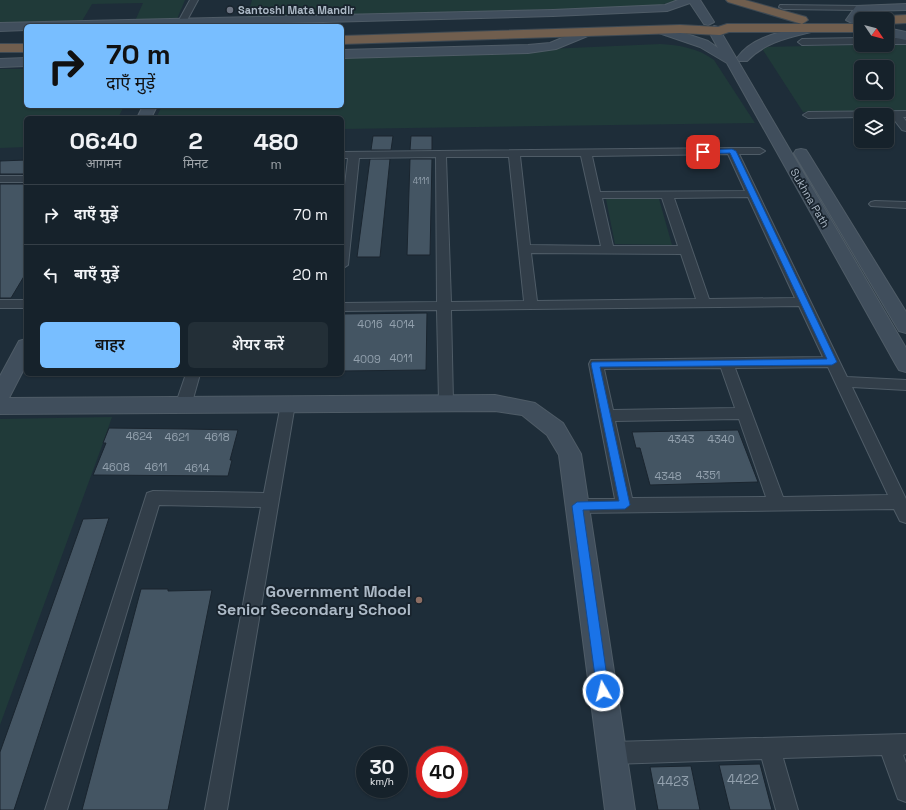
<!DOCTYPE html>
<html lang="hi">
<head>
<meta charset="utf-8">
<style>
	body { margin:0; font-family:"Space Grotesk","Noto Sans Devanagari",sans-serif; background:#232f37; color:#f1f3f6; height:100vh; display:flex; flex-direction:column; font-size:15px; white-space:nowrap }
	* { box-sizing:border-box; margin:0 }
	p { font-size:13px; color:#9ea4a9 }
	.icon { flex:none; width:22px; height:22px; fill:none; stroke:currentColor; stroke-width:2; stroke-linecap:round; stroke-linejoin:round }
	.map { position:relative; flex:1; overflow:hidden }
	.side { position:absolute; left:24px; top:116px; width:320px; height:260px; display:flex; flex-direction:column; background:#16222b; border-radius:6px; box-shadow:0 1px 3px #0004,0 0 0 1px #353f47 }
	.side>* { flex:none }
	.banner { position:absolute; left:24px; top:24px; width:320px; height:84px; border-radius:6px; box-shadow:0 1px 3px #0004,0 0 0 1px #353f47; background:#78beff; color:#111; overflow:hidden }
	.needle { width:26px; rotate:125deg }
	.tools { position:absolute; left:854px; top:12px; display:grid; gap:8px }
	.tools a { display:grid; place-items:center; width:40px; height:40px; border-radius:6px; background:#16222b; box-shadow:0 1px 3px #0004,0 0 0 1px #353f47; font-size:20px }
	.speed { position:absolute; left:356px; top:746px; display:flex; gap:8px; font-size:20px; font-weight:700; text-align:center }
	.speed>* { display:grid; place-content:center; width:52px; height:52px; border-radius:50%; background:#16222b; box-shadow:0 1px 3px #0004,0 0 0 1px #353f47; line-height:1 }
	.speed small { font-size:10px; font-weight:400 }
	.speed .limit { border:6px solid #d22; background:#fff; color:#111 }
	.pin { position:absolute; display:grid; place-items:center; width:34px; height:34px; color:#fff; margin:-17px; border-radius:8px; box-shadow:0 2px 6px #0006 }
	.me { position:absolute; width:44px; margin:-22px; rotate:352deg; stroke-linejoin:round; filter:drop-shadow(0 0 3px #0008) }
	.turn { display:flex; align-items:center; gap:14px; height:84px; padding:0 16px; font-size:18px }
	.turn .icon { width:52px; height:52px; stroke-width:2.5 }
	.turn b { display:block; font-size:28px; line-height:34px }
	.eta { display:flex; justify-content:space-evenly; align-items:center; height:68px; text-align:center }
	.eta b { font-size:24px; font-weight:600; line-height:28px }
	.cta { display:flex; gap:8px; margin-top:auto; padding:8px 16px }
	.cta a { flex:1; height:46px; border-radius:6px; background:#78beff; color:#111; font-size:16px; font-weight:600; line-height:46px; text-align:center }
	.cta a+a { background:#232f37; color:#f1f3f6 }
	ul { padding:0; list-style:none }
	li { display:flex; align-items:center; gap:12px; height:60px; padding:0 16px; border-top:1px solid #353f47 }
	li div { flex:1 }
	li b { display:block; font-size:15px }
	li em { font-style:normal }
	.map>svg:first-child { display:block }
</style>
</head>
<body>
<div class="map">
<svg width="906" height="810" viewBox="0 0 906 810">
	<rect width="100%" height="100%" fill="#1e2d39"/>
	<!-- green -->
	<path fill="#203a39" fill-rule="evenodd" d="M0 0H185L177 19 135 21 143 3 92 4 82 21 0 24Z
		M252 0H679L653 7 247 17Z
		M660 44C679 45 698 48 714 60L755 123 342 129V118H156L162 106H342V58Z
		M906 44V111L803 112 761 47ZM861 67H887V93H861Z
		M0 69H26V106H124L118 118H26V147L0 148Z
		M606 199H659L672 245 615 244Z
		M112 417 103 443 0 725V419Z"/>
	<!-- building -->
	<path fill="#445563" stroke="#1a252f" d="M373 136H393L391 150H371Z
		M411 136H432V150H410Z
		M370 159H390L380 257H357Z
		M410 159H432L430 255H407Z
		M26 160V174H0V161Z
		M0 184H26V273L11 298H0Z
		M427 313 426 370 342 371V314Z
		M109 428 187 429 238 430 230 460H232L228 476 93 475 106 443H103Z
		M738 430 758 482 650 485 640 448H636L632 432Z
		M109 518 14 810H0V752L83 519Z
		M141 589H168V591L212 590 168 810H82Z
		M760 764 772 810H730L719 765Z
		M691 766 700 810H658L650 767Z"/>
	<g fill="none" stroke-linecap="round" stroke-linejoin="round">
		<defs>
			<path id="street" d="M190 0H198L185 24H179L178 22Z
				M780 5 860 6 864 8 860 10 783 9 779 7Z
				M861 38V44L802 45 798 42 802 39Z
				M887 38H906V44H887Z
				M906 111V117H903L906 121V131L902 130 892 117H887V115H861V117L808 118 803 115 808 112Z
				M732 148H760L765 151 760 154H739L847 377 906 380V390L852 387 906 499V523L900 521 894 509 577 513 571 511 569 506 571 501 577 499H615L589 364 591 360 823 357 799 306 451 310 453 402 451 406 446 407 441 406 439 402 437 310 342 311V303L437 302 436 157 359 158 348 265 342 269V212L348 158H342V152ZM728 154 745 191 600 192 592 156ZM520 156H581L601 246 530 245ZM446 157H509L524 301 451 302ZM748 197 795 298 709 299 674 198ZM602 198H662L678 246H613ZM531 253 681 254 696 299 537 301ZM828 367 835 382 888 495 783 497 735 368ZM721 368 735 408 613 410 604 369ZM739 419 766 497 632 498 615 421Z
				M0 176H26V182H0Z
				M875 201 906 202V208L871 206 869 204 871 202Z
				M0 300H26V308H0Z
				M186 374H200L191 406 188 410 183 411 178 410 175 406Z
				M288 399 293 400 295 404 227 810H205L261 507 159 505 67 810H45L147 493 153 491 264 493 281 404 283 400Z
				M906 734V754L903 755 906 763V802L898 799 882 755 783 758 798 810H776L762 759 612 764 605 760 601 753 605 746 612 742Z"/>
			<path id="secondary" d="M678 0H700L714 22 708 25 704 24 690 3 667 11 553 16 171 26H26V30L0 31V23L553 10 665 5Z
				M906 4V10L863 11 856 22 852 23 846 20 856 6Z
				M815 24 821 28 819 30C793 37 767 40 747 61H739L737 58C754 34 788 31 815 24Z
				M663 26 708 41 718 48 708 30 714 26 718 27 906 348V372L899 370 896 365 727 63 700 47 659 33 657 30Z
				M586 28 592 32 590 35 556 49 528 53 342 58V50L528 45 550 43Z
				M887 28 906 32V40L887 36Z
				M26 58V66L0 67V59Z
				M143 106H157L151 118H137Z
				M801 149 806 150 808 153 906 312V333L899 331 794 153 796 150Z
				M26 339V365L9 398 495 395 535 403 563 423 581 454 635 810H605L559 455 547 435 522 415 495 411 0 414V376L19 341Z"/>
			<path id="highway" d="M726 0H745L806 17 808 20 802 24 728 2Z
				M906 15V23L887 24V19H882L887 16Z
				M727 24H861V32H729L720 35 680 33 342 44V36L680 25 718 27Z
				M0 44H26V52H0Z"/>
		</defs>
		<!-- street casing -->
		<use href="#street" stroke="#4f5c67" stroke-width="2"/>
		<!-- secondary casing -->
		<use href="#secondary" stroke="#4f5c67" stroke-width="2"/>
		<!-- highway casing -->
		<use href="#highway" stroke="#3d4953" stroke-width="2"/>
		<!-- street -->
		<use href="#street" fill="#323e49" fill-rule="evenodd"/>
		<!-- secondary -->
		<use href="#secondary" fill="#404e5c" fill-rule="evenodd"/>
		<!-- highway -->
		<use href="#highway" fill="#705e4e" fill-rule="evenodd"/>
	</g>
	<!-- route -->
	<path fill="#1a73e8" stroke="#114b97" d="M732 149 736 151 837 362 832 365 600 367 630 505 625 509 583 510 609 691 607 695 603 697 599 695 597 691 572 506 577 502 619 501 591 364 592 362 827 359 730 153 703 154 700 152 703 150Z"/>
	<!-- markers -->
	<circle fill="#6b7280" stroke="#18232d" stroke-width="1.5" cx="230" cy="10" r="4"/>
	<circle fill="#8d6e63" stroke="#18232d" stroke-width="1.5" cx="419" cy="600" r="4"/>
	<g text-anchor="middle" stroke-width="3.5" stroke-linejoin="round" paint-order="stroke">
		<!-- far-number labels -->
		<g font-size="9" fill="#92a0ad">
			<text x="421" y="184">4111</text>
		</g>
		<!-- far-poi labels -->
		<g font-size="11" font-weight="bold" fill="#acb9c6" stroke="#18232d" text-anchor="start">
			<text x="238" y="14">Santoshi Mata Mandir</text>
		</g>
		<!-- far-street labels -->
		<g font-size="11" fill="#acb9c6" stroke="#18232d">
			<text transform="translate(810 198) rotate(60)" y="4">Sukhna Path</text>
		</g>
		<!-- number labels -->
		<g font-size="11" fill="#92a0ad">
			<text x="370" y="328">4016</text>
			<text x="402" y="328">4014</text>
			<text x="401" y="362">4011</text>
			<text x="367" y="363">4009</text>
			<text x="139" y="440">4624</text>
			<text x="177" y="441">4621</text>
			<text x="217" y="441">4618</text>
			<text x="681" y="443">4343</text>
			<text x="721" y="443">4340</text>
			<text x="116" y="471">4608</text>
			<text x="156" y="471">4611</text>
			<text x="197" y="472">4614</text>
			<text x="708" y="479">4351</text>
			<text x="668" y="480">4348</text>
		</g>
		<!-- near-number labels -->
		<g font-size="13" fill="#92a0ad">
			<text x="743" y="784">4422</text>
			<text x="673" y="786">4423</text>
		</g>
		<!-- near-poi labels -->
		<g font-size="16" font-weight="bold" fill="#acb9c6" stroke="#18232d" text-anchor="end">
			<text x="411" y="597">Government Model<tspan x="411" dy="18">Senior Secondary School</tspan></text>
		</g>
	</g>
</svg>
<div class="tools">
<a><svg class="needle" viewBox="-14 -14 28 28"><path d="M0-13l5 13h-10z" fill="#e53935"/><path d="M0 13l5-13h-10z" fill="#9ea4a9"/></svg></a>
<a><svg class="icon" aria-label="search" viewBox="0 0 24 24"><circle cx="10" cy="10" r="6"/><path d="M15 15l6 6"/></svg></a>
<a><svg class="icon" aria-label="layers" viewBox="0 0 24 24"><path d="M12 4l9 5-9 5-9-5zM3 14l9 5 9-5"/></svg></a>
</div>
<div class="speed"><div>30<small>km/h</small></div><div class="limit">40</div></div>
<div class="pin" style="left:703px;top:152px;background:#d93025"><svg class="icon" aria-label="arrive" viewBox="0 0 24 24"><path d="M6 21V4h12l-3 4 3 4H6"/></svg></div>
<svg class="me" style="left:603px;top:691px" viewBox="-20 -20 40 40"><circle r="17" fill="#1a73e8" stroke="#fff" stroke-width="3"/><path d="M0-11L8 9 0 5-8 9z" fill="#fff"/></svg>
<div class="banner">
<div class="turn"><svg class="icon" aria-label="right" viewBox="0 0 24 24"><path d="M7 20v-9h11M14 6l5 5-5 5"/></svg><div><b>70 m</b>दाएँ मुड़ें</div></div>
</div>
<section class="side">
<div class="eta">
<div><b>06:40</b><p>आगमन</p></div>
<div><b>2</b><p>मिनट</p></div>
<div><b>480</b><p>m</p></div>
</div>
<ul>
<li><svg class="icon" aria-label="right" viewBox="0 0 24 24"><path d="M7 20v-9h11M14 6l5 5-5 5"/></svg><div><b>दाएँ मुड़ें</b></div><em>70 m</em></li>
<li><svg class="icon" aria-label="left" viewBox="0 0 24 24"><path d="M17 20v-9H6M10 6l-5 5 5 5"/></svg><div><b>बाएँ मुड़ें</b></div><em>20 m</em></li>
</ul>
<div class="cta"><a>बाहर</a><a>शेयर करें</a></div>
</section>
</div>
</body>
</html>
